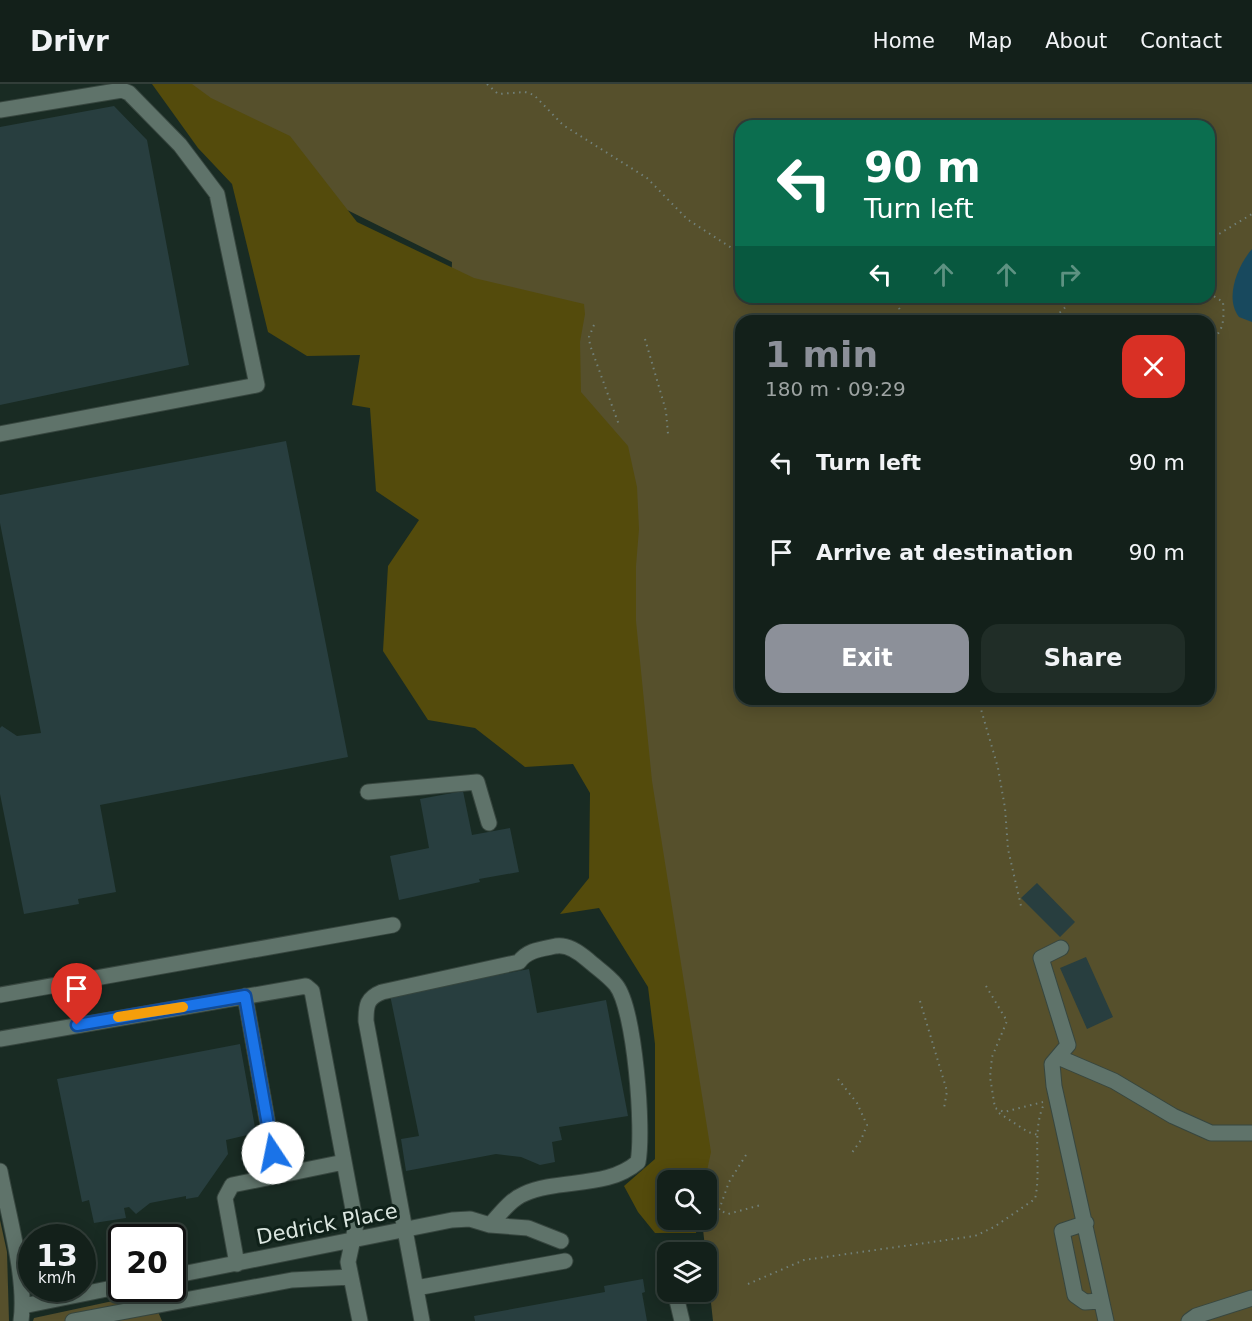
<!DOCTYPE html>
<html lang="en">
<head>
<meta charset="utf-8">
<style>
	body { margin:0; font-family:"DejaVu Sans",sans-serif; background:#202d27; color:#f1f3f6; height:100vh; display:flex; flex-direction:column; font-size:22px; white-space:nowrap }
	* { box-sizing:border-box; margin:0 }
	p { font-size:20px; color:#9da3a2 }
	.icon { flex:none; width:33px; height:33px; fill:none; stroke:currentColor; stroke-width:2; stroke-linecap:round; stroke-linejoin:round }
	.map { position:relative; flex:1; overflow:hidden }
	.side { position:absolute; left:735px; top:231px; width:480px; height:390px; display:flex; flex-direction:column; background:#13201a; border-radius:18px; box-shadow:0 3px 15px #0003,0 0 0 2px #323e39 }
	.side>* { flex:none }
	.hud { position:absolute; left:735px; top:36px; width:480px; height:183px; border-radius:18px; box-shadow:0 3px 15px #0003,0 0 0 2px #323e39; background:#0b6e4f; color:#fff; overflow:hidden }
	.tools { position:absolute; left:657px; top:1086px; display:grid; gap:12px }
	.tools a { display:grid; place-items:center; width:60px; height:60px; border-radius:12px; background:#13201a; box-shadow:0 3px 15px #0003,0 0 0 2px #323e39; font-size:30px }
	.speed { position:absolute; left:18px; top:1140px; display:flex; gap:12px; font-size:30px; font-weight:700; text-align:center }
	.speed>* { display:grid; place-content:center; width:78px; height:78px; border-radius:50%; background:#13201a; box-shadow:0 3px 15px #0003,0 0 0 2px #323e39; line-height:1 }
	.speed small { font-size:15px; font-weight:400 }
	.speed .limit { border:3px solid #111; border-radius:9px; background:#fff; color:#111 }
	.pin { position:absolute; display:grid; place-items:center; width:51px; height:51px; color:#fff; margin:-62px -26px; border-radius:50% 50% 50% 0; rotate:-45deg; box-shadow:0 0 6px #0007 }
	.pin .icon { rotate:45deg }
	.me { position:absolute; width:66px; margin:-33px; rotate:349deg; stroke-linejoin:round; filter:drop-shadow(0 0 4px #0008) }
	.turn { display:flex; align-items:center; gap:21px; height:126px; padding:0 30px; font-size:27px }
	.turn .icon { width:78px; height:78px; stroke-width:2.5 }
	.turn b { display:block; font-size:42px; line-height:51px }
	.lanes { display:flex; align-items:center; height:57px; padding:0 30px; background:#0003; justify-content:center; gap:30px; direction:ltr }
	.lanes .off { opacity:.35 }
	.round { display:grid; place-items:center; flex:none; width:63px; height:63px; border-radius:18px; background:#202d27 }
	.overview { display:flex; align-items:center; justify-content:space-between; height:102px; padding:0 30px }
	h1 { font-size:36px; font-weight:600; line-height:45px; color:#8c9099 }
	.button { display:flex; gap:12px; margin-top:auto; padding:12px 30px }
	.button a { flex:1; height:69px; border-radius:18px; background:#8c9099; color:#fff; font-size:24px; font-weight:600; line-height:69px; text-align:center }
	.button a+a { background:#202d27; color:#f1f3f6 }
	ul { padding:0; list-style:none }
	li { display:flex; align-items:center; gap:18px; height:90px; padding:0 30px }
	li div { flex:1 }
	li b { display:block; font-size:22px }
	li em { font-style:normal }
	header { display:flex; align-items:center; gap:36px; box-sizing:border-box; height:84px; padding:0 30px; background:#13201a; border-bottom:2px solid #323e39 }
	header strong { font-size:28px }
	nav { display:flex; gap:33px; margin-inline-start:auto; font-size:21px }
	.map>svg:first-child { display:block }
</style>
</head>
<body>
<header>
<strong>Drivr</strong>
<nav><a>Home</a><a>Map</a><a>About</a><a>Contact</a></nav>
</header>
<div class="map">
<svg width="1252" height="1237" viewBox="0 0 1252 1237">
	<rect width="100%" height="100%" fill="#192b23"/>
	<!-- green -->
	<path fill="#56502c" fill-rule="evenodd" d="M180 0H1252V1237H713L702 1136H706V1096H697L624 476 442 428 452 178 329 117ZM741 42H1209V213H741ZM741 237H1209V615H741Z
		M0 1136 7 1168 9 1237H0Z
		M150 1209 162 1237H33L34 1234Z"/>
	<!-- forest -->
	<path fill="#544b0c" d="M152 0H192L211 14 290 52 357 138 474 194 584 220 585 230 580 258 581 308 628 362 637 403 639 445 636 482V537L652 697 711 1068 705 1096H668V1136H698L696 1149H655L638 1128 624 1102 655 1075V960L648 903 599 824 560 830 589 794 590 709 573 680 525 683 475 644 428 636 383 567 388 482 419 436 376 407 370 324 352 321 360 271 307 272 268 248 232 100 198 64Z"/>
	<!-- water -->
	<path fill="#18495e" d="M1252 165V238L1239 233C1224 214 1238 181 1252 165Z"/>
	<!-- building -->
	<path fill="#283e3f" d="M114 22 147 56 189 281 0 321V43Z
		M286 357 348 673 100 721 116 808 78 815 79 820 24 830 0 710V644L2 642 17 652 41 649 0 439V411Z
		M463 707 472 751 510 744 519 788 479 795 480 798 399 816 390 772 429 764 420 715Z
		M1037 799 1075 838 1060 853 1021 814Z
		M1086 873 1113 933 1087 945 1060 884Z
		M529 885 537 929 606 916 628 1032 559 1043 562 1056 552 1058 555 1078 540 1081 521 1073 496 1070 406 1087 401 1055 419 1052 390 911Z
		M240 960 256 1049 226 1056 228 1070 198 1113 186 1115V1112L150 1119 136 1130 129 1123 124 1124 126 1134 94 1139 89 1116 82 1118 57 995Z
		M643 1195 645 1208 642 1209 647 1237H475L474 1232 605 1208 604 1202Z"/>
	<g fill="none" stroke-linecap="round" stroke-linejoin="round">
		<defs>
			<path id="minor" d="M0 26 122 6 129 9 180 61 217 110 257 301 0 350
				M368 708 477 698 489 739
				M1061 864 1041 874 1068 961 1052 980 1054 1002 1106 1237
				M0 911 393 841
				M245 912 277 1091
				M0 955 306 902 312 907 356 1141 348 1178 360 1237
				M1058 973 1114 997 1173 1032 1211 1049H1252
				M0 1087C8 1130 27 1195 21 1237
				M1086 1139 1062 1147 1075 1211 1085 1218 1100 1217
				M667 1174 668 1175
				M237 1180 225 1114 232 1101 344 1078
				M172 1192 452 1136 470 1135 490 1141 528 1144 561 1157
				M416 1204 565 1177
				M675 1208 682 1237
				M23 1222 122 1202
				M73 1237 292 1196 351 1193
				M422 1237 366 937C366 921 367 914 382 908L519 878C527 866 542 865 556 862 568 860 580 869 588 876 597 884 609 892 616 901 635 925 644 1047 638 1078 607 1105 560 1094 524 1110 510 1116 500 1130 490 1141
				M1189 1237 1196 1232 1252 1214"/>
		</defs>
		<!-- minor casing -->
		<use href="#minor" stroke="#37463f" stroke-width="17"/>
		<!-- path -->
		<path stroke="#72817a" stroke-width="2" stroke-dasharray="1.5 4.5" stroke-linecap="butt" d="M487 0 498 10 525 8 534 11 563 41 647 94 687 135 741 170
			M1209 156 1252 130
			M1209 209 1223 218C1224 232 1225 250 1209 256
			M894 213 905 237
			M1051 237 1076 213
			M594 241 589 253 590 261 619 341
			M645 255 666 327 668 350
			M978 615 998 684 1005 724 1008 765 1021 822
			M986 902 1007 937 992 973 990 993 995 1024 1004 1028 1043 1018
			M920 917 947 1007 944 1024
			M838 995 857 1019 867 1041 861 1056 851 1070
			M999 1029 1028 1048 1038 1051
			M746 1071 729 1098 719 1126 728 1130 761 1121
			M748 1200 804 1176 975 1152 994 1143 1035 1115C1042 1085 1031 1048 1044 1020"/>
		<!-- minor -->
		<use href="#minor" stroke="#5f736a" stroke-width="15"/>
	</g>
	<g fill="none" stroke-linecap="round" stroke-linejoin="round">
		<defs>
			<path id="route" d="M77 941 245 912 273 1069"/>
		</defs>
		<!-- route casing -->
		<use href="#route" stroke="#114b97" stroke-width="15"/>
		<!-- route -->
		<use href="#route" stroke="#1a73e8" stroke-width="10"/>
		<!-- slow -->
		<path stroke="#f59e0b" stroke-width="10" d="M118 933 183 923"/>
	</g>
	<g text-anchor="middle" stroke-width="6" stroke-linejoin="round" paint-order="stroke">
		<!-- street labels -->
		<g font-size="21" fill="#dbe6e0" stroke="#0f2119">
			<text transform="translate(327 1140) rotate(-11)" y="7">Dedrick Place</text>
		</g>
	</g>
</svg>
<div class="tools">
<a><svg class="icon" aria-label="search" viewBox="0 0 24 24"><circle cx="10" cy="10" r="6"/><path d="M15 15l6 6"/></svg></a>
<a><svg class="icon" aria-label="layers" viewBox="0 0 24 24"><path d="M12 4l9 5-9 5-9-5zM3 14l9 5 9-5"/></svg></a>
</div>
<div class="speed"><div>13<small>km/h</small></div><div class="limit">20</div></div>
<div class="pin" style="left:77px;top:941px;background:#d93025"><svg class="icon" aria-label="arrive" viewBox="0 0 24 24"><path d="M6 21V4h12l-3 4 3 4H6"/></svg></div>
<svg class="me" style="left:273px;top:1069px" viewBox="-20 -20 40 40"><circle r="19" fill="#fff"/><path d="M0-13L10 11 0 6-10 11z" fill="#1a73e8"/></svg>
<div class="hud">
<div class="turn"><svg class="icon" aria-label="left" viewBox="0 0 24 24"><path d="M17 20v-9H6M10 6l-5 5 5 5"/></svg><div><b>90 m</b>Turn left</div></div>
<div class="lanes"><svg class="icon" aria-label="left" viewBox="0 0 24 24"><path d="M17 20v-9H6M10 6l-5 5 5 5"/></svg><svg class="icon off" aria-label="ahead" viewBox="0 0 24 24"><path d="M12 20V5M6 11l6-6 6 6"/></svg><svg class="icon off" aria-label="ahead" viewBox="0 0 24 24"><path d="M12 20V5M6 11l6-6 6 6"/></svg><svg class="icon off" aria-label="right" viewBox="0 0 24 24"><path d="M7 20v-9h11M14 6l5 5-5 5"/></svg></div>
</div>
<section class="side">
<div class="overview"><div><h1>1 min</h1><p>180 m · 09:29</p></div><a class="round" style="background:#d93025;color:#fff"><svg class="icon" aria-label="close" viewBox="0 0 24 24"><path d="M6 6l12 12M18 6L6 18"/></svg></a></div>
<ul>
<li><svg class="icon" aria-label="left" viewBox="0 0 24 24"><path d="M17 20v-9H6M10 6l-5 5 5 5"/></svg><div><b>Turn left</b></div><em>90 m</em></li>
<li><svg class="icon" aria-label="arrive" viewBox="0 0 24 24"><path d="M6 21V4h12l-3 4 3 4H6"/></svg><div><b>Arrive at destination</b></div><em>90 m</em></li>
</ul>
<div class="button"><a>Exit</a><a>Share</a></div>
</section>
</div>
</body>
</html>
